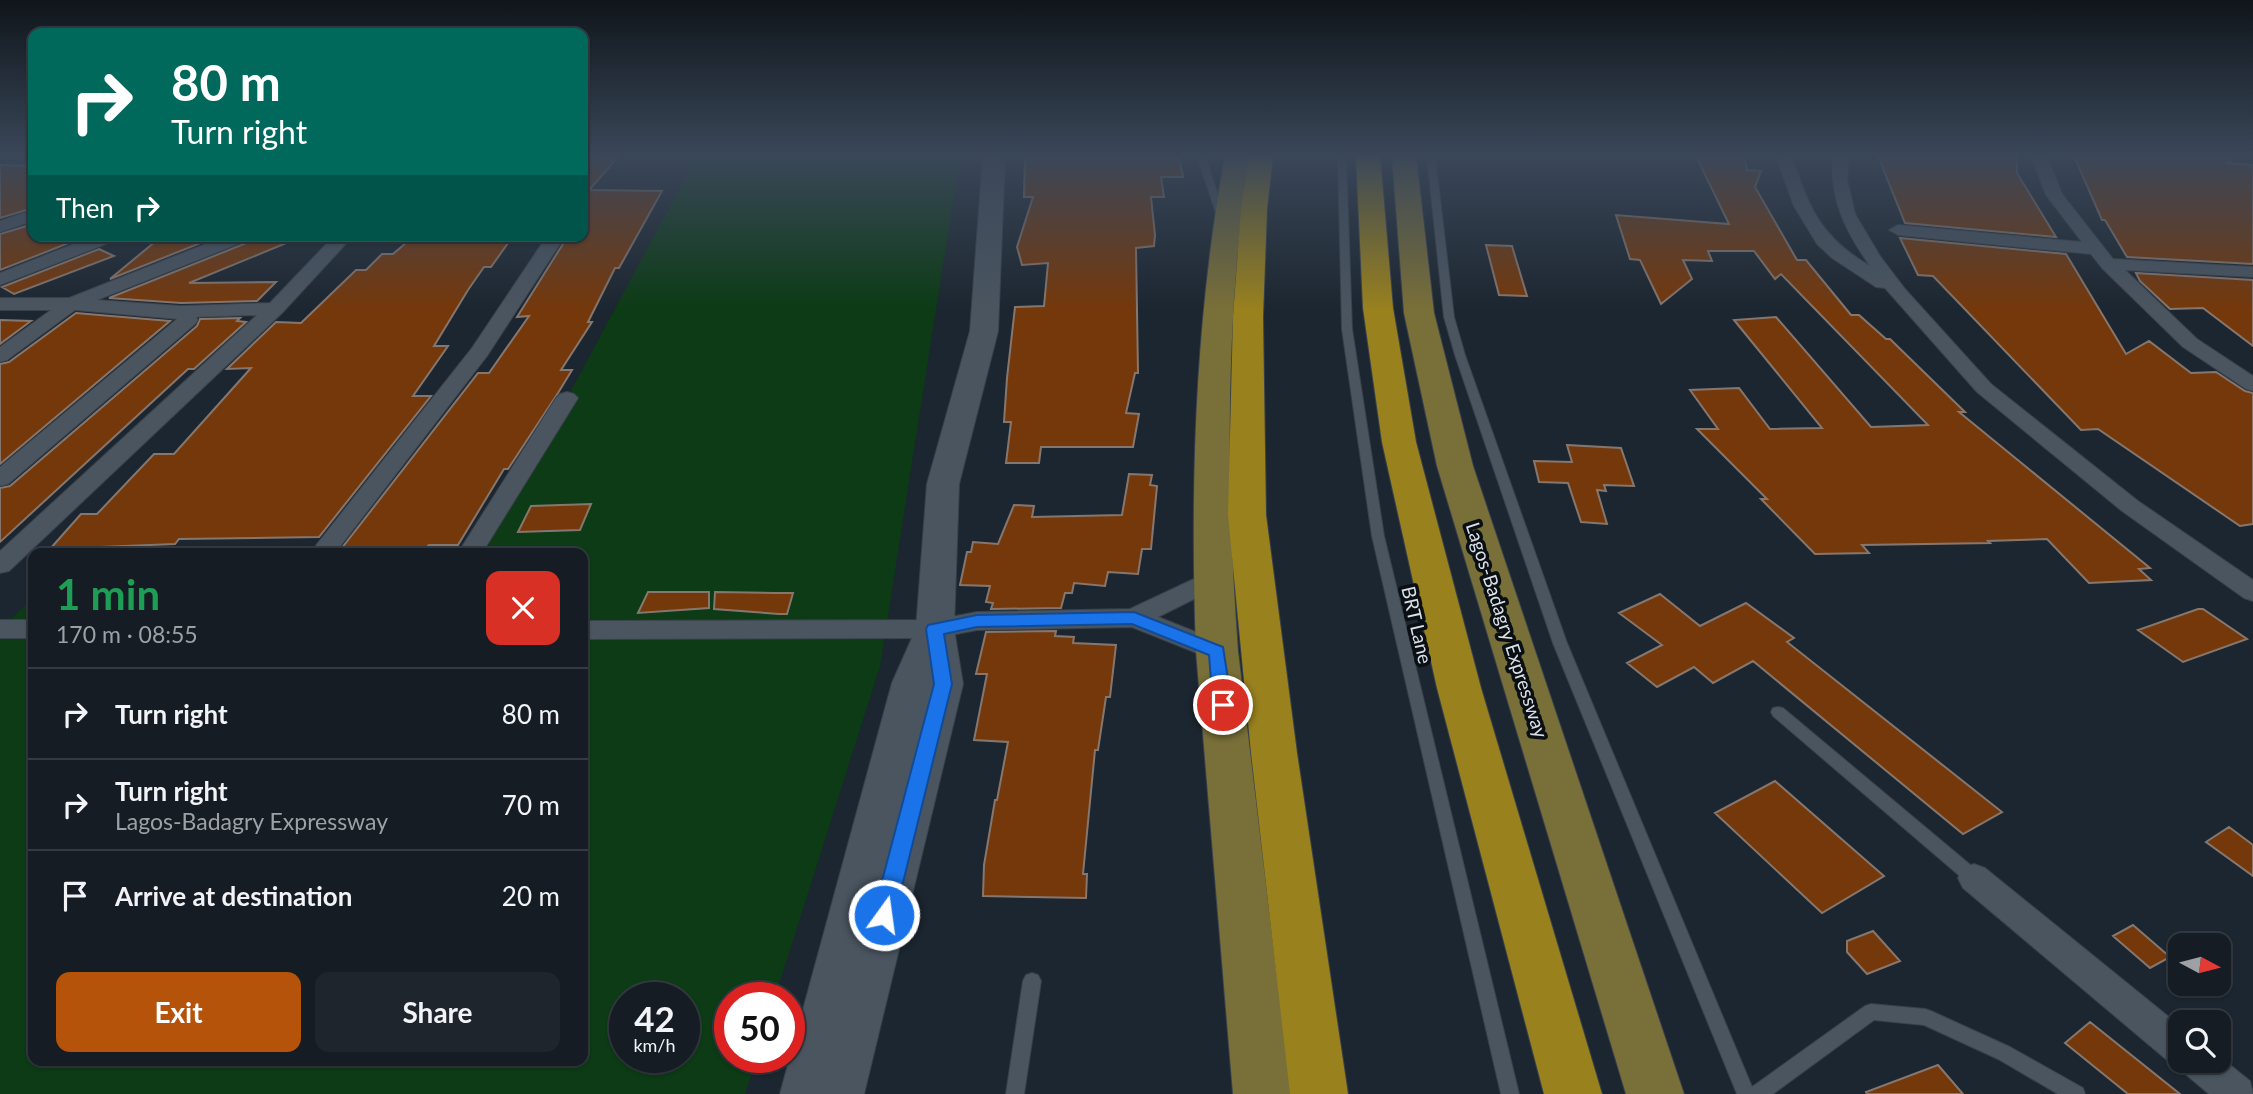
<!DOCTYPE html>
<html lang="en">
<head>
<meta charset="utf-8">
<style>
	body { margin:0; font-family:Lato,sans-serif; background:#1e252c; color:#f1f3f6; height:100vh; display:flex; flex-direction:column; font-size:26px; white-space:nowrap }
	* { box-sizing:border-box; margin:0 }
	p { font-size:23px; color:#9da1a6 }
	.icon { flex:none; width:38px; height:38px; fill:none; stroke:currentColor; stroke-width:2; stroke-linecap:round; stroke-linejoin:round }
	.map { position:relative; flex:1; overflow:hidden }
	.side { position:absolute; left:28px; top:548px; width:560px; height:518px; display:flex; flex-direction:column; background:#151c24; border-radius:14px; box-shadow:0 2px 5px #0004,0 0 0 2px #343a41 }
	.side>* { flex:none }
	.hud { position:absolute; left:28px; top:28px; width:560px; height:214px; border-radius:14px; box-shadow:0 2px 5px #0004,0 0 0 2px #343a41; background:#00695c; color:#fff; overflow:hidden }
	.needle { width:46px; rotate:97deg }
	.fabs { position:absolute; left:2168px; top:933px; display:grid; gap:14px }
	.fabs a { display:grid; place-items:center; width:63px; height:63px; border-radius:14px; background:#151c24; box-shadow:0 2px 5px #0004,0 0 0 2px #343a41; font-size:35px }
	.speed { position:absolute; left:609px; top:982px; display:flex; gap:14px; font-size:35px; font-weight:700; text-align:center }
	.speed>* { display:grid; place-content:center; width:91px; height:91px; border-radius:50%; background:#151c24; box-shadow:0 2px 5px #0004,0 0 0 2px #343a41; line-height:1 }
	.speed small { font-size:18px; font-weight:400 }
	.speed .limit { border:10px solid #d22; background:#fff; color:#111 }
	.pin { position:absolute; display:grid; place-items:center; width:60px; height:60px; color:#fff; margin:-30px; border:4px solid #fff; border-radius:50%; box-shadow:0 2px 7px #0007 }
	.me { position:absolute; width:77px; margin:-38px; rotate:14deg; stroke-linejoin:round; filter:drop-shadow(0 0 5px #0008) }
	.turn { display:flex; align-items:center; gap:24px; height:147px; padding:0 28px; font-size:32px }
	.turn .icon { width:91px; height:91px; stroke-width:2.5 }
	.turn b { display:block; font-size:49px; line-height:60px }
	.then { display:flex; align-items:center; height:66px; padding:0 28px; background:#0003; gap:14px; font-size:26px }
	.round { display:grid; place-items:center; flex:none; width:74px; height:74px; border-radius:14px; background:#1e252c }
	.summary { display:flex; align-items:center; justify-content:space-between; height:119px; padding:0 28px }
	h1 { font-size:42px; font-weight:700; line-height:52px; color:#1e9e55 }
	.primary-button { display:flex; gap:14px; margin-top:auto; padding:14px 28px }
	.primary-button a { flex:1; height:80px; border-radius:14px; background:#b45309; color:#fff; font-size:28px; font-weight:700; line-height:80px; text-align:center }
	.primary-button a+a { background:#1e252c; color:#f1f3f6 }
	ul { padding:0; list-style:none }
	li { display:flex; align-items:center; gap:21px; height:91px; padding:0 28px; border-top:2px solid #343a41 }
	li div { flex:1 }
	li b { display:block; font-size:26px }
	li em { font-style:normal }
	.map>svg:first-child { display:block }
</style>
</head>
<body>
<div class="map">
<svg width="2253" height="1094" viewBox="0 0 2253 1094">
	<rect width="100%" height="100%" fill="#1c2630"/>
	<!-- green -->
	<path fill="#0c3b15" fill-rule="evenodd" d="M697 156H960L880 666 775 997 730 998V1057H757L745 1094H0V630L32 599 33 1060H583V553H484ZM625 998H684V1057H625Z"/>
	<!-- building -->
	<path fill="#75380b" stroke="#86776e" stroke-width="2" d="M591 156H619L589 190 662 191 619 268H615L588 322H592L561 370H572L558 393 508 469H504L458 545H429L419 553H338L478 373H489L529 316 517 317 568 236H583V166Z
		M1025 156H1179L1183 177H1161L1164 197H1151L1155 235 1154 246 1136 248 1138 373H1135L1126 413 1139 414 1133 447H1041L1039 463H1006L1011 422H1004L1007 378 1015 307 1044 306 1048 263 1022 265 1017 247 1033 197H1024Z
		M1696 156H1744L1747 170 1761 171 1755 187 1797 260H1806L1851 315H1859L1886 339H1890L1965 412H1959L2150 568 2139 569 2151 580 2089 583 2047 539 1988 541 1990 543 1862 545 1869 553 1815 554 1761 499H1767L1697 429H1718L1690 390 1739 388 1770 429 1822 428 1734 320 1776 317 1871 427 1928 425 1781 274 1775 279 1754 251H1708L1712 261 1683 260 1692 279 1661 304 1640 260 1630 259 1616 215 1729 224Z
		M1878 156H2017V173L2056 237 1905 223Z
		M2074 156H2234L2228 163 2253 165V264L2127 257 2105 220H2102Z
		M0 165 33 166V208L0 218Z
		M33 224V236H72L79 239 0 270V234Z
		M162 236H218L110 279Z
		M253 236 301 237 189 283 276 282 257 301 181 303 109 298 249 242Z
		M414 236H513L491 267H484L468 290 434 346H448L413 396H431L319 537 179 539 175 544 50 549 81 514H97L154 454H174L251 368 227 369 276 322 301 323 356 270H366L382 254H393Z
		M1900 238 2066 254 2126 354 2149 341 2191 373 2216 372 2245 391 2253 393V524L2240 526 2098 429 2081 430 1933 276 1918 275Z
		M1486 245 1512 246 1527 296 1499 295Z
		M99 249 114 256 14 294 2 287Z
		M2136 273 2253 280V346L2203 308 2170 309 2140 281Z
		M76 313 170 321 0 464V364L9 362Z
		M240 318 237 321 246 322 194 369H188L0 542V488L10 486 197 326 200 319Z
		M0 320 31 321 0 344Z
		M1567 445 1621 448 1634 486 1604 485 1606 491 1597 490 1607 524 1581 522 1568 483 1539 482 1534 461 1572 462Z
		M1129 474 1152 475 1150 485 1157 486 1151 549H1142L1138 574 1108 572 1105 586 1074 583 1072 593H1065L1061 608 991 609 993 603 986 602 990 586 960 585 967 552H971L973 542 998 544 1014 505 1034 506 1032 517 1122 515Z
		M591 504 580 530 518 532 531 506Z
		M648 592H709V608L638 613Z
		M715 592 774 593H793L787 614H779L714 609Z
		M1660 594 1700 626 1746 603 1794 638 1787 642 2002 812 1963 834 1753 661 1713 683 1694 667 1657 687 1627 663 1662 645 1619 613Z
		M2198 609H2203L2247 639 2183 662 2138 630Z
		M1056 631 1055 636 1074 637 1073 643 1116 645 1110 697H1106L1098 750H1095L1083 874H1087L1086 898 983 896 984 865 995 800H997L1008 742 974 740 987 674H976L986 632Z
		M1775 781 1884 876 1822 913 1715 813Z
		M2229 827 2253 845V876L2206 842Z
		M2133 925 2170 957 2150 968 2113 936Z
		M1873 931 1900 961 1867 974 1847 952V941Z
		M2090 1022 2180 1094H2128L2065 1043Z
		M1938 1065 1963 1094H1867L1866 1092Z"/>
	<g fill="none" stroke-linecap="round" stroke-linejoin="round">
		<defs>
			<path id="service" d="M1197 156H1205L1226 219 1225 221 1218 219Z
				M1338 156H1346L1352 329 1384 536 1519 1094H1501L1372 536 1342 329Z
				M1427 156H1435L1454 317 1465 355 1567 643 1752 1087 1865 1006 1871 1004 1925 1009 1931 1011 2010 1047 2083 1088 2085 1094H2058L1998 1059 1924 1025 1874 1020 1773 1094H1737L1553 643 1455 355 1444 317Z
				M1778 707 1783 708 1980 873 1982 878 1980 883 1974 885 1968 883 1773 716 1771 712 1773 708Z
				M1032 973 1038 975 1041 981 1024 1094H1006L1023 981 1026 975Z"/>
			<path id="minor" d="M1776 156H1792C1809 209 1821 237 1870 266 1846 232 1829 199 1833 156H1849L1847 179 1855 214 1880 256 1905 289 1991 384 2138 501 2253 580V601L2244 598 2122 511 1977 392 1885 288 1876 287 1832 258 1817 244 1794 206Z
				M2031 156H2047L2062 194 2113 259 2253 267V277L2125 270 2197 339 2253 376V391L2246 389 2183 347 2102 268 2091 254 1898 235 1889 230 1898 225 2082 242 2046 195Z
				M33 210V221L0 232V221Z
				M94 236H119L116 240 0 285V273Z
				M226 236H251L248 240 97 300 181 306 270 303 334 236H353L282 313 9 571 0 573V551L257 315 196 317 198 320 195 324 8 484 0 486V467L177 319 75 310 7 360 0 362V347L51 310H0V298H69Z
				M547 236H565L487 356 335 553H310L472 348Z
				M567 392 574 394 578 398 482 553H458L556 398 560 394Z
				M1213 570 1222 573 1226 579 1222 585 1158 617 1226 644 1230 651 1226 658 1217 661 1132 627 977 630 935 638 583 639V621L935 620 977 612 1130 609Z
				M0 620H33V638H0Z
				M1974 864 1985 868 2180 1026V1060H2219V1056L2250 1081 2253 1094H2209L2183 1072 2180 1065 2167 1060 1963 888 1958 878 1963 868Z"/>
			<path id="secondary" d="M983 156H1005L998 331 959 484 954 629 963 684 864 1094H780L892 683 916 629 927 484 970 331Z"/>
			<path id="primary" d="M1225 156H1249C1225 321 1226 485 1238 651L1291 1094H1233L1196 651C1190 485 1195 320 1225 156Z
				M1392 156H1416L1434 313 1473 466 1684 1094H1626L1437 466 1404 313Z"/>
			<path id="motorway" d="M1249 156H1273L1267 209 1263 317 1266 515 1297 753 1348 1094H1290L1251 753 1228 515 1233 317 1241 209Z
				M1356 156H1380L1393 308 1416 442 1481 688 1602 1094H1544L1437 688 1382 442 1363 308Z"/>
		</defs>
		<!-- service casing -->
		<use href="#service" stroke="#39414a" stroke-width="2"/>
		<!-- minor casing -->
		<use href="#minor" stroke="#39414a" stroke-width="2"/>
		<!-- secondary casing -->
		<use href="#secondary" stroke="#39414a" stroke-width="2"/>
		<!-- primary casing -->
		<use href="#primary" stroke="#39414a" stroke-width="2"/>
		<!-- motorway casing -->
		<use href="#motorway" stroke="#39414a" stroke-width="2"/>
		<!-- service -->
		<use href="#service" fill="#4a5560" fill-rule="evenodd"/>
		<!-- minor -->
		<use href="#minor" fill="#4a5560" fill-rule="evenodd"/>
		<!-- secondary -->
		<use href="#secondary" fill="#4a5560" fill-rule="evenodd"/>
		<!-- primary -->
		<use href="#primary" fill="#796f38" fill-rule="evenodd"/>
		<!-- motorway -->
		<use href="#motorway" fill="#99811e" fill-rule="evenodd"/>
	</g>
	<!-- sky -->
	<linearGradient id="sky" x2="0" y2="1"><stop stop-color="#0f151a"/><stop offset="0.5" stop-color="#3a4759"/><stop offset="1" stop-color="#3a4759" stop-opacity="0"/></linearGradient>
	<rect width="2253" height="310" fill="url(#sky)"/>
	<!-- route -->
	<path fill="#1a73e8" stroke="#114b97" stroke-width="2" d="M1134 612 1223 647 1232 705 1229 709H1216L1213 705 1209 655 1132 624 977 627 944 634 952 684 895 915 892 921 884 924 877 921 873 915 934 684 926 629 928 625 977 615Z"/>
	<g text-anchor="middle" stroke-width="7" stroke-linejoin="round" paint-order="stroke">
		<!-- street labels -->
		<g font-size="19" fill="#dbe1e8" stroke="#0a0f13">
			<text transform="translate(1417 625) rotate(77)" y="7">BRT Lane</text>
			<text transform="translate(1507 630) rotate(72)" y="7">Lagos-Badagry Expressway</text>
		</g>
	</g>
</svg>
<div class="fabs">
<a><svg class="needle" viewBox="-14 -14 28 28"><path d="M0-13l5 13h-10z" fill="#e53935"/><path d="M0 13l5-13h-10z" fill="#9da1a6"/></svg></a>
<a><svg class="icon" aria-label="search" viewBox="0 0 24 24"><circle cx="10" cy="10" r="6"/><path d="M15 15l6 6"/></svg></a>
</div>
<div class="speed"><div>42<small>km/h</small></div><div class="limit">50</div></div>
<div class="pin" style="left:1223px;top:705px;background:#d93025"><svg class="icon" aria-label="arrive" viewBox="0 0 24 24"><path d="M6 21V4h12l-3 4 3 4H6"/></svg></div>
<svg class="me" style="left:884px;top:915px" viewBox="-20 -20 40 40"><circle r="17" fill="#1a73e8" stroke="#fff" stroke-width="3"/><path d="M0-11L8 9 0 5-8 9z" fill="#fff"/></svg>
<div class="hud">
<div class="turn"><svg class="icon" aria-label="right" viewBox="0 0 24 24"><path d="M7 20v-9h11M14 6l5 5-5 5"/></svg><div><b>80 m</b>Turn right</div></div>
<div class="then">Then<svg class="icon" aria-label="right" viewBox="0 0 24 24"><path d="M7 20v-9h11M14 6l5 5-5 5"/></svg></div>
</div>
<section class="side">
<div class="summary"><div><h1>1 min</h1><p>170 m · 08:55</p></div><a class="round" style="background:#d93025;color:#fff"><svg class="icon" aria-label="close" viewBox="0 0 24 24"><path d="M6 6l12 12M18 6L6 18"/></svg></a></div>
<ul>
<li><svg class="icon" aria-label="right" viewBox="0 0 24 24"><path d="M7 20v-9h11M14 6l5 5-5 5"/></svg><div><b>Turn right</b></div><em>80 m</em></li>
<li><svg class="icon" aria-label="right" viewBox="0 0 24 24"><path d="M7 20v-9h11M14 6l5 5-5 5"/></svg><div><b>Turn right</b><p>Lagos-Badagry Expressway</p></div><em>70 m</em></li>
<li><svg class="icon" aria-label="arrive" viewBox="0 0 24 24"><path d="M6 21V4h12l-3 4 3 4H6"/></svg><div><b>Arrive at destination</b></div><em>20 m</em></li>
</ul>
<div class="primary-button"><a>Exit</a><a>Share</a></div>
</section>
</div>
</body>
</html>
